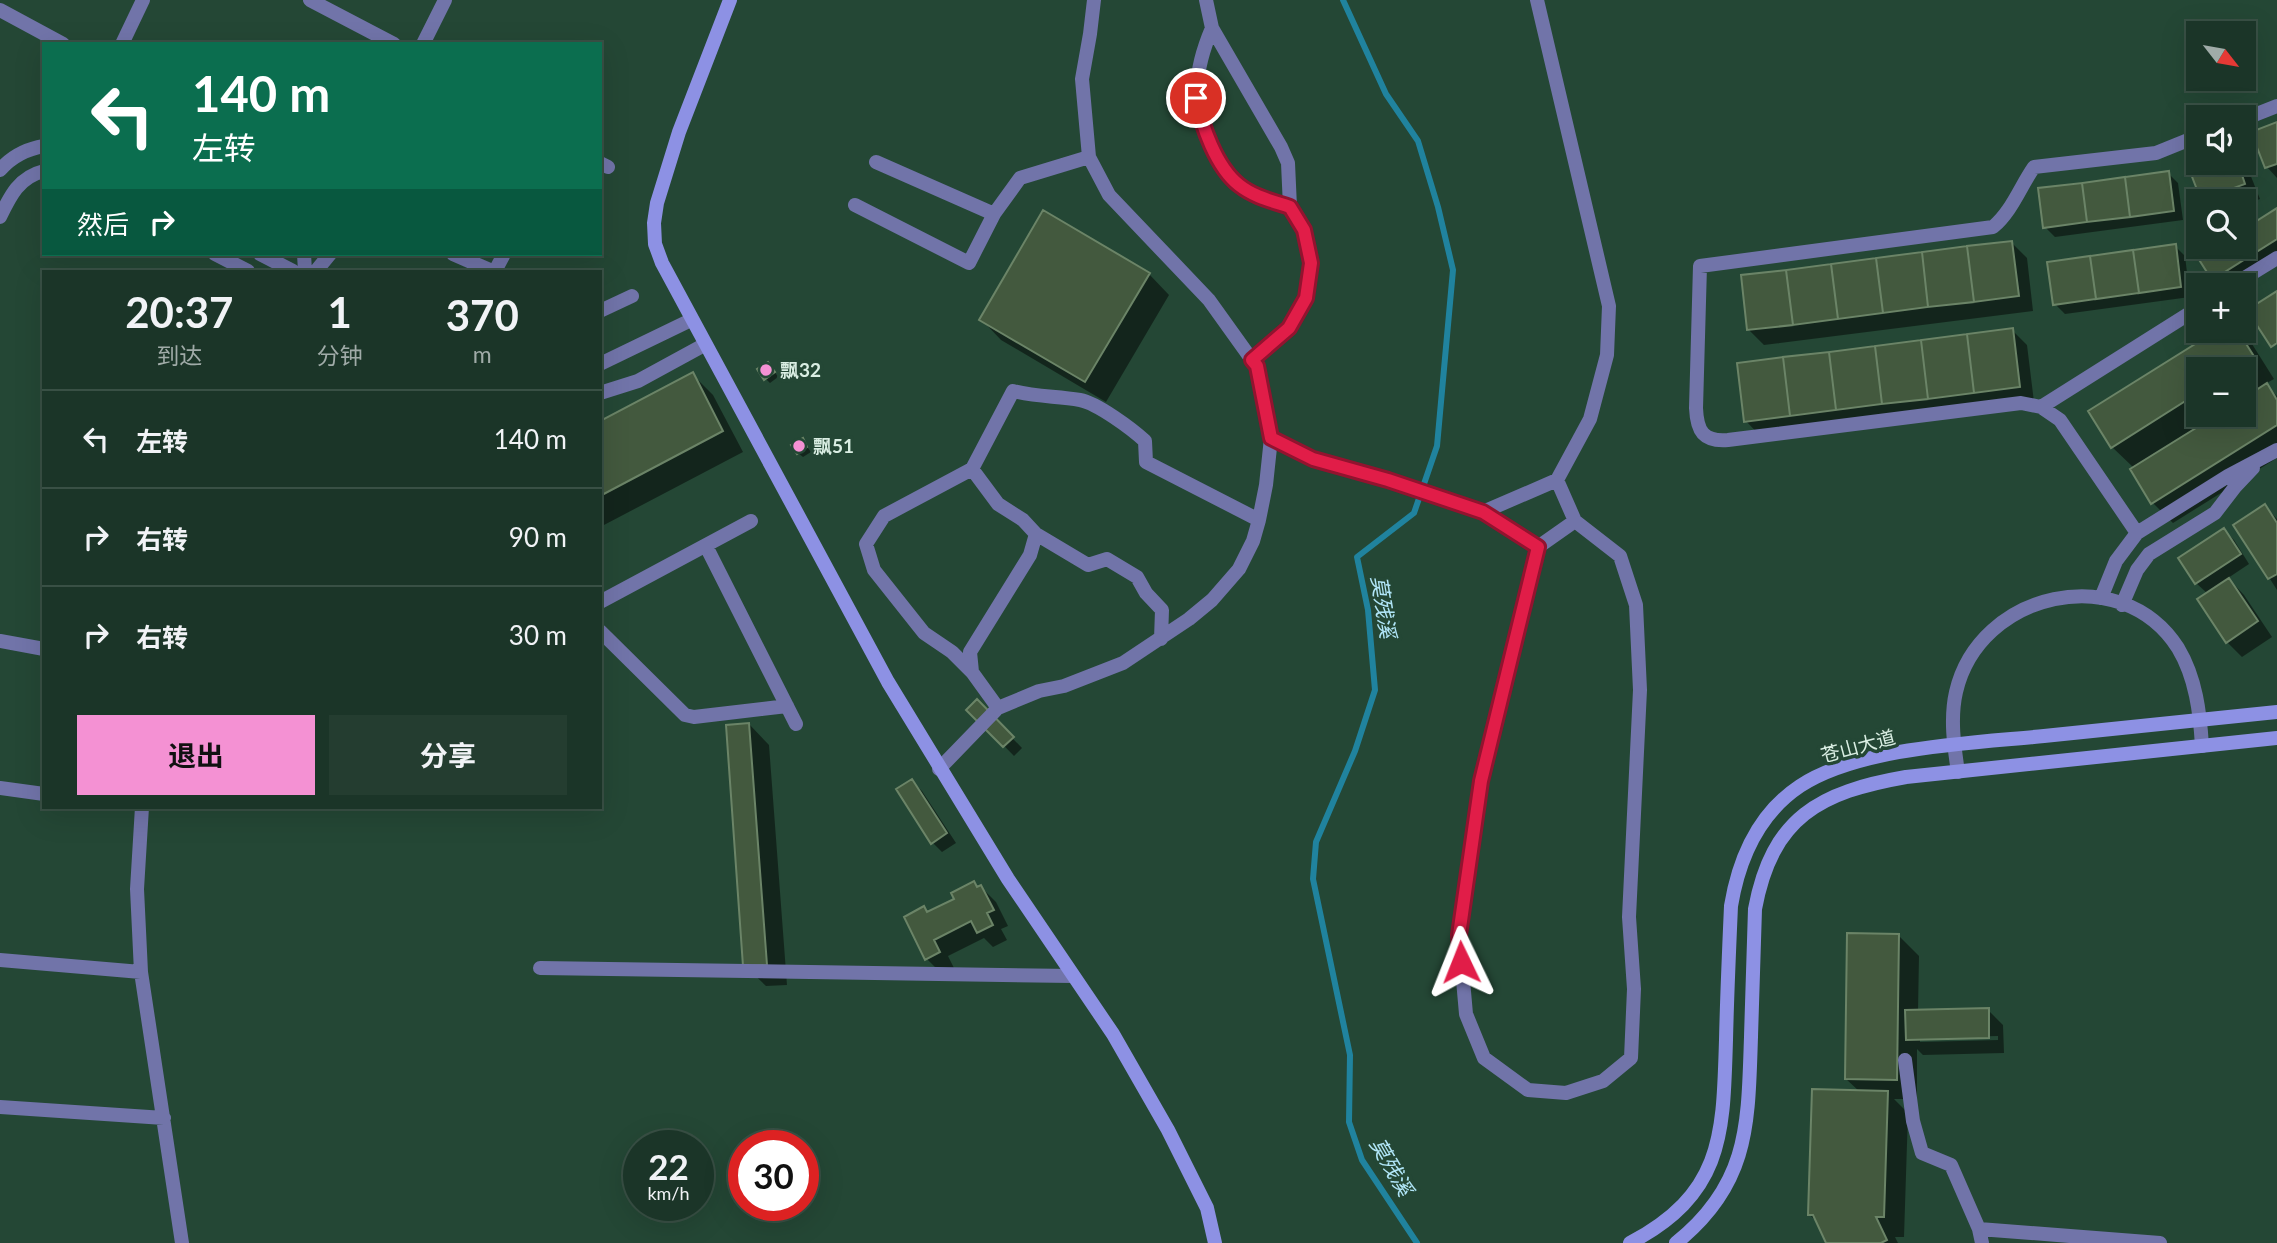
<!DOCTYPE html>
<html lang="zh">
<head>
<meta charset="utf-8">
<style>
	body { margin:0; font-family:Lato,"Noto Sans SC",sans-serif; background:#243d30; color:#f1f3f6; height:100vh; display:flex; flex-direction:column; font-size:26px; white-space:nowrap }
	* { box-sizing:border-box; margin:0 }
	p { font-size:23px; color:#a0aba8 }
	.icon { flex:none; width:38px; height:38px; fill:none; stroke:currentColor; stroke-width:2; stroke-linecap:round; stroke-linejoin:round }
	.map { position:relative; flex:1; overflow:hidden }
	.drawer { position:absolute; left:42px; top:270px; width:560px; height:539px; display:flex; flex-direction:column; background:#1b3528; border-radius:0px; box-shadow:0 7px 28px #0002,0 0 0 2px #395045 }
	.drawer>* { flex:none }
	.guide { position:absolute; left:42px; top:42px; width:560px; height:214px; border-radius:0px; box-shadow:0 7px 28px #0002,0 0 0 2px #395045; background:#0b6e4f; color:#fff; overflow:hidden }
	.needle { width:46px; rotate:121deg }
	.buttons { position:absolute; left:2186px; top:21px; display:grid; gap:14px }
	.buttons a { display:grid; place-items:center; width:70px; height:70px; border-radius:0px; background:#1b3528; box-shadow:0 7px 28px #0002,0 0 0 2px #395045; font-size:35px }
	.speed { position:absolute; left:623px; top:1130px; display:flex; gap:14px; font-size:35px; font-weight:700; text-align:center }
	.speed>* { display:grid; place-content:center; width:91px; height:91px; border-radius:50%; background:#1b3528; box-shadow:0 7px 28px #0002,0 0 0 2px #395045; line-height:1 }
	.speed small { font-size:18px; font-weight:400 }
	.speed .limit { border:10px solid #d22; background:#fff; color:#111 }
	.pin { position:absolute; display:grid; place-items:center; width:60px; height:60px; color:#fff; margin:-30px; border:4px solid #fff; border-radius:50%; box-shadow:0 2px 7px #0007 }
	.me { position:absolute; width:77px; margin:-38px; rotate:358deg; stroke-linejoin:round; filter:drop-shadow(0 0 5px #0008) }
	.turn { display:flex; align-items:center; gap:24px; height:147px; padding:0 35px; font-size:32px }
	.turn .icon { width:91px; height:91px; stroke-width:2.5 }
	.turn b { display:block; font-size:49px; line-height:60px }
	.then { display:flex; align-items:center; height:66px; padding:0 35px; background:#0003; gap:14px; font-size:26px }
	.eta { display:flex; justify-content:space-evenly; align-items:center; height:119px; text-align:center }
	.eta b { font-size:42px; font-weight:700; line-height:49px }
	.primary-button { display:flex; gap:14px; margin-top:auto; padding:14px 35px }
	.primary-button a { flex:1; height:80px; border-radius:0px; background:#f491d3; color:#111; font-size:28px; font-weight:700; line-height:80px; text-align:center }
	.primary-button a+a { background:#243d30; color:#f1f3f6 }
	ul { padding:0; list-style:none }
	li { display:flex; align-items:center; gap:21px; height:98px; padding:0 35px; border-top:2px solid #395045 }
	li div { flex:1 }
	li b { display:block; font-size:26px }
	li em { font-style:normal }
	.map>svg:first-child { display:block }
</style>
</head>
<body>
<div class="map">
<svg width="2277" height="1243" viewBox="0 0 2277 1243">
	<rect width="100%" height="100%" fill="#244735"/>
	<!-- shadow -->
	<path fill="#0007" fill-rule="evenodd" d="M2277 124V178L2267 167 2253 133Z
		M2198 158V163H2244V159L2260 199 2244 205V201H2205L2189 162Z
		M2168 173 2178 183 2183 220 2055 237 2045 227Z
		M2277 211V264L2243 285H2220L2201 258 2219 247H2244V232Z
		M2012 243 2027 258 2033 311 1764 345 1749 330Z
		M2175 246 2185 256 2190 297 2065 314 2055 304Z
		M1149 274 1169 295 1106 402 1001 340 981 319Z
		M2012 330 2027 345 2034 402 1761 437 1746 421Z
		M2220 331H2239L2252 344 2274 379 2265 384 2277 396V458L2173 523 2153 503 2134 468 2112 447 2090 412ZM2198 369H2244V415H2198Z
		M773 369 778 377 770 383 765 378Z
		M692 374 713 395 743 452 604 525 600 524V423Z
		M802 440 811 452 803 457 798 453Z
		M2265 506 2277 519V590L2236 525Z
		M2224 530 2234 540 2249 564 2228 578 2244 595 2272 637 2242 657 2227 642 2208 594 2196 583Z
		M977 702 1022 748 1014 756 969 710Z
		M749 724 769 745 787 985 766 986 745 966Z
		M912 781 922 791 956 843 942 852 932 842Z
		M981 887 996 902 1008 926 1001 929 1007 940 993 947 984 938 948 956 954 968 942 974 927 959 924 909 929 914Z
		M1898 935 1919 956 1918 1012 1988 1010 2003 1025 2004 1053 1923 1055 1917 1049V1099H1894L1908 1113 1904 1237H1895L1898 1243H1828L1819 1224 1810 1215 1860 1092 1846 1079ZM1998 1036V1040L1920 1042V1038Z"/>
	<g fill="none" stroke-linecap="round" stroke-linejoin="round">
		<!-- stream -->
		<path stroke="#20839e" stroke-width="6" d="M1343 0 1386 94 1418 141 1438 207 1453 270 1437 446 1414 513 1357 557 1368 610 1375 690 1355 751 1316 842 1313 879 1350 1055 1349 1122 1362 1160 1417 1243"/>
	</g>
	<!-- building -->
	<path fill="#43593e" stroke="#6b8467" stroke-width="2" d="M2277 122V164L2265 168 2251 132Z
		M2198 156V163H2238L2245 184 2201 200 2186 161Z
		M2169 171 2174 211 2130 217 2125 177Z
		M2125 177 2130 217 2087 222 2082 183Z
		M2082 183 2087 222 2043 228 2038 188Z
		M2277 208V239L2212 280 2198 258 2216 247H2244V229Z
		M1043 210 1150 273 1085 382 979 320Z
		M2012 241 2019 296 1974 302 1967 246Z
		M2176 244 2181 287 2139 293 2133 250Z
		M1967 246 1974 302 1928 307 1922 252Z
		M2133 250 2139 293 2096 299 2090 256Z
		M1922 252 1928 307 1883 313 1876 258Z
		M2090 256 2096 299 2053 305 2047 262Z
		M1876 258 1883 313 1838 319 1831 264Z
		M1831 264 1838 319 1793 325 1786 270Z
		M1786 270 1793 325 1747 330 1741 275Z
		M2277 291V343L2271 347 2247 310Z
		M2013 328 2020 387 1974 393 1967 334Z
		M2216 331H2238L2255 358 2236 369H2198V393L2111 448 2088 411Z
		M1967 334 1974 393 1928 399 1921 340Z
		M1921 340 1928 399 1882 404 1875 346Z
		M1875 346 1882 404 1836 410 1829 352Z
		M1829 352 1836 410 1790 416 1783 357Z
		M1783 357 1790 416 1744 422 1737 363Z
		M768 362 775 372 764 380 757 369Z
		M693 372 723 431 600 496V421Z
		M2267 383 2277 400V425L2151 504 2130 469 2217 415H2244V398Z
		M803 438 807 447 797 454 791 445Z
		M2265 504 2277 523V574L2268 579 2233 525Z
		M2224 528 2241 554 2195 584 2178 558Z
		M2229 578 2258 621 2226 643 2197 599Z
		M977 699 1014 737 1003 747 966 710Z
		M749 723 767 965 743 966 726 725Z
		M912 779 947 833 931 844 896 789Z
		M974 881 977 887 981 885 994 910 987 913 993 925 977 933 971 921 934 940 940 952 925 960 904 917 924 906 927 912 954 899 951 893Z
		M1847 933 1899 934 1897 1080 1845 1079Z
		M1989 1008V1038L1906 1040 1905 1010Z
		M1812 1089 1888 1091 1884 1217H1876L1887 1240 1881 1243H1826L1813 1215H1808Z"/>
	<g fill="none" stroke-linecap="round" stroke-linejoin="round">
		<!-- street -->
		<path stroke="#7174a9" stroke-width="14" d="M310 0 394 44
			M1206 0 1212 28 1281 147 1288 163 1290 207 1304 230 1311 263 1309 281 1306 298 1289 328 1252 360
			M0 10 63 44
			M1212 28C1193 73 1192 101 1212 147 1218 160 1228 177 1240 186 1255 197 1272 201 1290 207
			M122 44 143 0
			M423 44 445 0
			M2244 119 2277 106
			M876 162 994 214 1020 178 1089 157
			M600 163 608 167
			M0 170C12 156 26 149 44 146
			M855 205 969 263 994 214
			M0 217C10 196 19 177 44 171
			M215 254 248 271
			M260 254 293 271
			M304 254 305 271
			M453 254 492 271
			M316 271 330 254
			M495 271 504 254
			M2233 285 2277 258
			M600 311 632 296
			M600 364 691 320
			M600 393 638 381 704 345
			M2041 407 2198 308
			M1271 438 1313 459 1388 479 1483 512 1557 480 1590 419 1607 355 1609 306 1537 0
			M1557 480 1575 521
			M1483 512 1538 547 1481 781 1459 935 1466 1014 1484 1058 1528 1090 1566 1093 1603 1081 1631 1058 1634 989 1629 917 1640 690 1636 605 1620 556 1575 521 1538 547
			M2137 533 2060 420 2041 407 2021 403 1728 440C1703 442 1697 431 1696 408L1700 266 1993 227C2012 211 2020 187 2034 167L2156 153 2198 136
			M1036 534 1088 565 1107 559 1137 577 1146 593 1162 610 1161 639
			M706 546 796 724
			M2101 598 2116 561 2137 533 2228 476 2277 450
			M600 602 751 521
			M2122 605 2137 570 2149 554 2215 513 2235 487 2253 468
			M600 631 685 715 694 717 787 706
			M0 641 44 649
			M972 672 952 652 924 633 874 570 866 544 884 516 972 469
			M998 708 972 672 970 652 1030 555 1036 534 1023 520 998 504 972 469 1013 391C1037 397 1056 396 1080 400 1097 403 1132 429 1145 441L1146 462 1259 520
			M939 769 998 708 1039 691 1064 686 1123 663 1189 619 1212 600 1239 569 1253 541 1259 520 1266 485 1271 438 1257 367 1209 300 1109 195 1089 157 1082 79 1090 34 1094 0
			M1958 772C1954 746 1950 718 1956 692 1979 592 2121 559 2178 648 2196 678 2200 713 2202 746
			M0 788 44 794
			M142 807 137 889 141 972 182 1243
			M0 960 141 972
			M540 968 1073 976
			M1905 1060 1913 1121 1922 1153 1951 1165 1979 1229 1982 1243
			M0 1107 164 1118
			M1979 1229 2160 1243"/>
		<!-- secondary -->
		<path stroke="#8d91e4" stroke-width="14" d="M730 0 679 132 657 203 654 223 655 244 662 263 888 682 1008 879 1113 1034 1168 1130 1207 1208 1215 1243
			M1630 1243C1724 1193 1723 1135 1726 1040 1727 995 1729 951 1731 906 1739 858 1758 814 1800 786 1859 747 1973 743 2044 736 2121 728 2199 720 2277 712
			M1676 1243C1750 1184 1748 1123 1751 1037 1752 994 1754 951 1755 909 1772 817 1820 792 1906 777L2277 738"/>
	</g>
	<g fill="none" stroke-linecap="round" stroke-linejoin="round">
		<defs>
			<path id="route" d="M1196 98C1202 126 1216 167 1239 185 1254 197 1272 201 1290 207L1304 230 1311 263 1306 298 1289 328 1252 360 1257 366 1271 438 1313 459 1388 480 1483 512 1538 547 1481 781 1459 935 1461 962"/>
		</defs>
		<!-- route casing -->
		<use href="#route" stroke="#92132f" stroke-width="18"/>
		<!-- route -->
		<use href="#route" stroke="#e11d48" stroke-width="12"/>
	</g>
	<!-- markers -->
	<g fill="#f491d3" stroke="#244735" stroke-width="2.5">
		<circle cx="766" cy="370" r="7"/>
		<circle cx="799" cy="446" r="7"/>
	</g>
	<g text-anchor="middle" stroke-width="7" stroke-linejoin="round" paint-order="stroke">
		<!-- poi labels -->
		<g font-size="19" font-weight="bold" fill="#daeee3" stroke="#244735" text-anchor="start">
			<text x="780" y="377">飘32</text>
			<text x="813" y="453">飘51</text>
		</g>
		<!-- street labels -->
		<g font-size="19" fill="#daeee3" stroke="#244735">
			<text transform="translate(1858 746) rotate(-15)" y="7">苍山大道</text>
		</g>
		<!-- water labels -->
		<g font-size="21" font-style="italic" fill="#b1e6f8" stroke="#244735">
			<text transform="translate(1383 607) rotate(81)" y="7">莫残溪</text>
			<text transform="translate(1391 1167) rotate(60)" y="7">莫残溪</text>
		</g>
	</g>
</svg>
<div class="buttons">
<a><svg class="needle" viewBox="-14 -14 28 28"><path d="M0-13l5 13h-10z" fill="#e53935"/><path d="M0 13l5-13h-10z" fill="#a0aba8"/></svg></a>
<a><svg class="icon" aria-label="sound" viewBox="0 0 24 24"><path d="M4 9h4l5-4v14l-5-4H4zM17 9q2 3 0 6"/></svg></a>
<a><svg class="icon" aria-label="search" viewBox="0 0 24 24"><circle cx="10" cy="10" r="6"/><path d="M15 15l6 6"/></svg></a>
<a>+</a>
<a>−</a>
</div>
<div class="speed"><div>22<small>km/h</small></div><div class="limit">30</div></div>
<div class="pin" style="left:1196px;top:98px;background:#d93025"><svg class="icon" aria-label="arrive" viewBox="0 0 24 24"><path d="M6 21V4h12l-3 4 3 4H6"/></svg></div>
<svg class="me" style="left:1461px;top:962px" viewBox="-20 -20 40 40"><path d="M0-17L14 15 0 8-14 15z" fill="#e11d48" stroke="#fff" stroke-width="4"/></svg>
<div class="guide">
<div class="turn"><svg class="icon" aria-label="left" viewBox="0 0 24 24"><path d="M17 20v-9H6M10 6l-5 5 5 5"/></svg><div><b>140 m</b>左转</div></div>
<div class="then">然后<svg class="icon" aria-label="right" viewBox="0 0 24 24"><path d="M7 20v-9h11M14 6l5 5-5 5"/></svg></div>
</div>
<section class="drawer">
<div class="eta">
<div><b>20:37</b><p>到达</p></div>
<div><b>1</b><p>分钟</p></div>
<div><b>370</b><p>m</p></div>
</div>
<ul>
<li><svg class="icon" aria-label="left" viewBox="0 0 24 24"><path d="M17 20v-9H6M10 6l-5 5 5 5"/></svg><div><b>左转</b></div><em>140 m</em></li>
<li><svg class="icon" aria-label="right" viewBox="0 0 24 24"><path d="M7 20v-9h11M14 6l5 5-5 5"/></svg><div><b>右转</b></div><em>90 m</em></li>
<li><svg class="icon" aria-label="right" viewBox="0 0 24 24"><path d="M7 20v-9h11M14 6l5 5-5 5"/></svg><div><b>右转</b></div><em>30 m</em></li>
</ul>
<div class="primary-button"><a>退出</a><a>分享</a></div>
</section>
</div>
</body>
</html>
